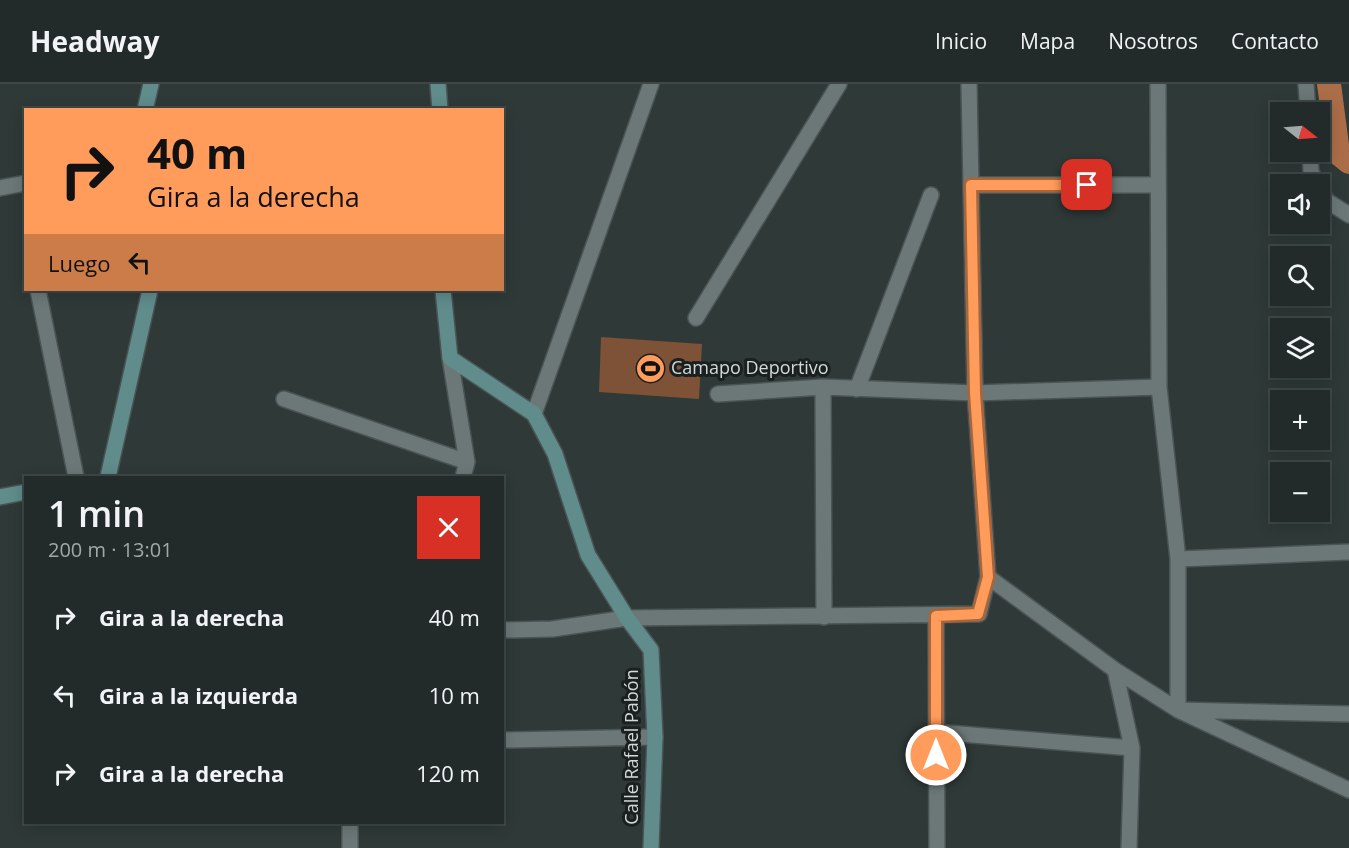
<!DOCTYPE html>
<html lang="es">
<head>
<meta charset="utf-8">
<style>
	body { margin:0; font-family:"Open Sans",sans-serif; background:#2a3332; color:#f1f3f6; height:100vh; display:flex; flex-direction:column; font-size:22px; white-space:nowrap }
	* { box-sizing:border-box; margin:0 }
	p { font-size:20px; color:#a2a7a8 }
	.icon { flex:none; width:33px; height:33px; fill:none; stroke:currentColor; stroke-width:2; stroke-linecap:round; stroke-linejoin:round }
	.map { position:relative; flex:1; overflow:hidden }
	.side { position:absolute; left:24px; top:392px; width:480px; height:348px; display:flex; flex-direction:column; background:#222b2a; border-radius:0px; box-shadow:0 3px 15px #0003,0 0 0 2px #3f4747 }
	.side>* { flex:none }
	.banner { position:absolute; left:24px; top:24px; width:480px; height:183px; border-radius:0px; box-shadow:0 3px 15px #0003,0 0 0 2px #3f4747; background:#ff9b5b; color:#111; overflow:hidden }
	.needle { width:39px; rotate:107deg }
	.controls { position:absolute; left:1270px; top:18px; display:grid; gap:12px }
	.controls a { display:grid; place-items:center; width:60px; height:60px; border-radius:0px; background:#222b2a; box-shadow:0 3px 15px #0003,0 0 0 2px #3f4747; font-size:30px }
	.pin { position:absolute; display:grid; place-items:center; width:51px; height:51px; color:#fff; margin:-26px; border-radius:12px; box-shadow:0 3px 9px #0006 }
	.me { position:absolute; width:66px; margin:-33px; rotate:0deg; stroke-linejoin:round; filter:drop-shadow(0 0 4px #0008) }
	.turn { display:flex; align-items:center; gap:21px; height:126px; padding:0 24px; font-size:27px }
	.turn .icon { width:78px; height:78px; stroke-width:2.5 }
	.turn b { display:block; font-size:42px; line-height:51px }
	.then { display:flex; align-items:center; height:57px; padding:0 24px; background:#0003; gap:12px; font-size:22px }
	.round { display:grid; place-items:center; flex:none; width:63px; height:63px; border-radius:0px; background:#2a3332 }
	.summary { display:flex; align-items:center; justify-content:space-between; height:102px; padding:0 24px }
	h1 { font-size:36px; font-weight:600; line-height:45px }
	ul { padding:0; list-style:none }
	li { display:flex; align-items:center; gap:18px; height:78px; padding:0 24px }
	li div { flex:1 }
	li b { display:block; font-size:22px }
	li em { font-style:normal }
	header { display:flex; align-items:center; gap:36px; box-sizing:border-box; height:84px; padding:0 30px; background:#222b2a; border-bottom:2px solid #3f4747 }
	header strong { font-size:28px }
	nav { display:flex; gap:33px; margin-inline-start:auto; font-size:21px }
	.map>svg:first-child { display:block }
</style>
</head>
<body>
<header>
<strong>Headway</strong>
<nav><a>Inicio</a><a>Mapa</a><a>Nosotros</a><a>Contacto</a></nav>
</header>
<div class="map">
<svg width="1349" height="764" viewBox="0 0 1349 764">
	<rect width="100%" height="100%" fill="#2e3938"/>
	<!-- garden -->
	<path fill="#7e5237" d="M601 253 702 260 699 315 599 308Z"/>
	<g fill="none" stroke-linecap="round" stroke-linejoin="round">
		<!-- canal -->
		<path stroke="#ac6e48" stroke-width="24" d="M1329 0 1338 69 1349 78"/>
		<defs>
			<path id="street" d="M969 0 975 309 988 493 1115 586 1178 626 1349 706
				M1158 0 1159 303 1178 475 1349 468
				M1306 0 1308 28
				M1310 68 1311 88 1318 100
				M971 101H1157
				M0 104 26 99
				M1320 104 1327 117 1349 131
				M38 206 76 393
				M696 234 839 0
				M450 274 467 378 463 393
				M823 303 824 533
				M857 305 931 111
				M718 310 823 303 975 309 1159 303
				M284 315 467 378
				M534 330 651 0
				M1178 475V626L1349 630
				M936 532 937 764
				M502 546 552 545 627 534 979 530 988 493
				M1115 586 1132 664 1129 764
				M936 648 1132 664
				M502 656 655 653
				M350 764V738"/>
			<path id="secondary" d="M438 0 440 26
				M145 26 151 0
				M443 206 450 274 534 330 555 370 588 471 627 534 651 566 655 653 651 764
				M108 393 150 206
				M0 413 26 408"/>
		</defs>
		<!-- street casing -->
		<use href="#street" stroke="#4b5454" stroke-width="18"/>
		<!-- secondary casing -->
		<use href="#secondary" stroke="#4b5454" stroke-width="18"/>
		<!-- street -->
		<use href="#street" stroke="#6c7878" stroke-width="15"/>
		<!-- secondary -->
		<use href="#secondary" stroke="#608c8c" stroke-width="15"/>
	</g>
	<g fill="none" stroke-linecap="round" stroke-linejoin="round">
		<defs>
			<path id="route" d="M936 671V532L978 530 988 493 975 309 971 101H1087"/>
		</defs>
		<!-- route casing -->
		<use href="#route" stroke="#a6653b" stroke-width="15"/>
		<!-- route -->
		<use href="#route" stroke="#ff9b5b" stroke-width="10"/>
	</g>
	<!-- icons -->
	<defs>
		<symbol id="stadium-disc" viewBox="-11 -11 22 22"><circle r="9.5" fill="#ff9b5b" stroke="#1a1f1f"/><path d="M0-5a6.5 5 0 1 0 0 10a6.5 5 0 1 0 0-10ZM-3.5-1.8h7v3.6h-7Z" fill="#111"/></symbol>
	</defs>
	<g fill-rule="evenodd">
		<use href="#stadium-disc" x="634" y="268" width="33" height="33"/>
	</g>
	<g text-anchor="middle" stroke-width="6" stroke-linejoin="round" paint-order="stroke">
		<!-- poi labels -->
		<g font-size="18" fill="#d2d9d9" stroke="#1a1f1f" text-anchor="start">
			<text x="671" y="290">Camapo Deportivo</text>
		</g>
		<!-- street labels -->
		<g font-size="18" fill="#d2d9d9" stroke="#1a1f1f">
			<text transform="translate(632 663) rotate(-90)" y="6">Calle Rafael Pabón</text>
		</g>
	</g>
</svg>
<div class="controls">
<a><svg class="needle" viewBox="-14 -14 28 28"><path d="M0-13l5 13h-10z" fill="#e53935"/><path d="M0 13l5-13h-10z" fill="#a2a7a8"/></svg></a>
<a><svg class="icon" aria-label="sound" viewBox="0 0 24 24"><path d="M4 9h4l5-4v14l-5-4H4zM17 9q2 3 0 6"/></svg></a>
<a><svg class="icon" aria-label="search" viewBox="0 0 24 24"><circle cx="10" cy="10" r="6"/><path d="M15 15l6 6"/></svg></a>
<a><svg class="icon" aria-label="layers" viewBox="0 0 24 24"><path d="M12 4l9 5-9 5-9-5zM3 14l9 5 9-5"/></svg></a>
<a>+</a>
<a>−</a>
</div>
<div class="pin" style="left:1087px;top:101px;background:#d93025"><svg class="icon" aria-label="arrive" viewBox="0 0 24 24"><path d="M6 21V4h12l-3 4 3 4H6"/></svg></div>
<svg class="me" style="left:936px;top:671px" viewBox="-20 -20 40 40"><circle r="17" fill="#ff9b5b" stroke="#fff" stroke-width="3"/><path d="M0-11L8 9 0 5-8 9z" fill="#fff"/></svg>
<div class="banner">
<div class="turn"><svg class="icon" aria-label="right" viewBox="0 0 24 24"><path d="M7 20v-9h11M14 6l5 5-5 5"/></svg><div><b>40 m</b>Gira a la derecha</div></div>
<div class="then">Luego<svg class="icon" aria-label="left" viewBox="0 0 24 24"><path d="M17 20v-9H6M10 6l-5 5 5 5"/></svg></div>
</div>
<section class="side">
<div class="summary"><div><h1>1 min</h1><p>200 m · 13:01</p></div><a class="round" style="background:#d93025;color:#fff"><svg class="icon" aria-label="close" viewBox="0 0 24 24"><path d="M6 6l12 12M18 6L6 18"/></svg></a></div>
<ul>
<li><svg class="icon" aria-label="right" viewBox="0 0 24 24"><path d="M7 20v-9h11M14 6l5 5-5 5"/></svg><div><b>Gira a la derecha</b></div><em>40 m</em></li>
<li><svg class="icon" aria-label="left" viewBox="0 0 24 24"><path d="M17 20v-9H6M10 6l-5 5 5 5"/></svg><div><b>Gira a la izquierda</b></div><em>10 m</em></li>
<li><svg class="icon" aria-label="right" viewBox="0 0 24 24"><path d="M7 20v-9h11M14 6l5 5-5 5"/></svg><div><b>Gira a la derecha</b></div><em>120 m</em></li>
</ul>
</section>
</div>
</body>
</html>
